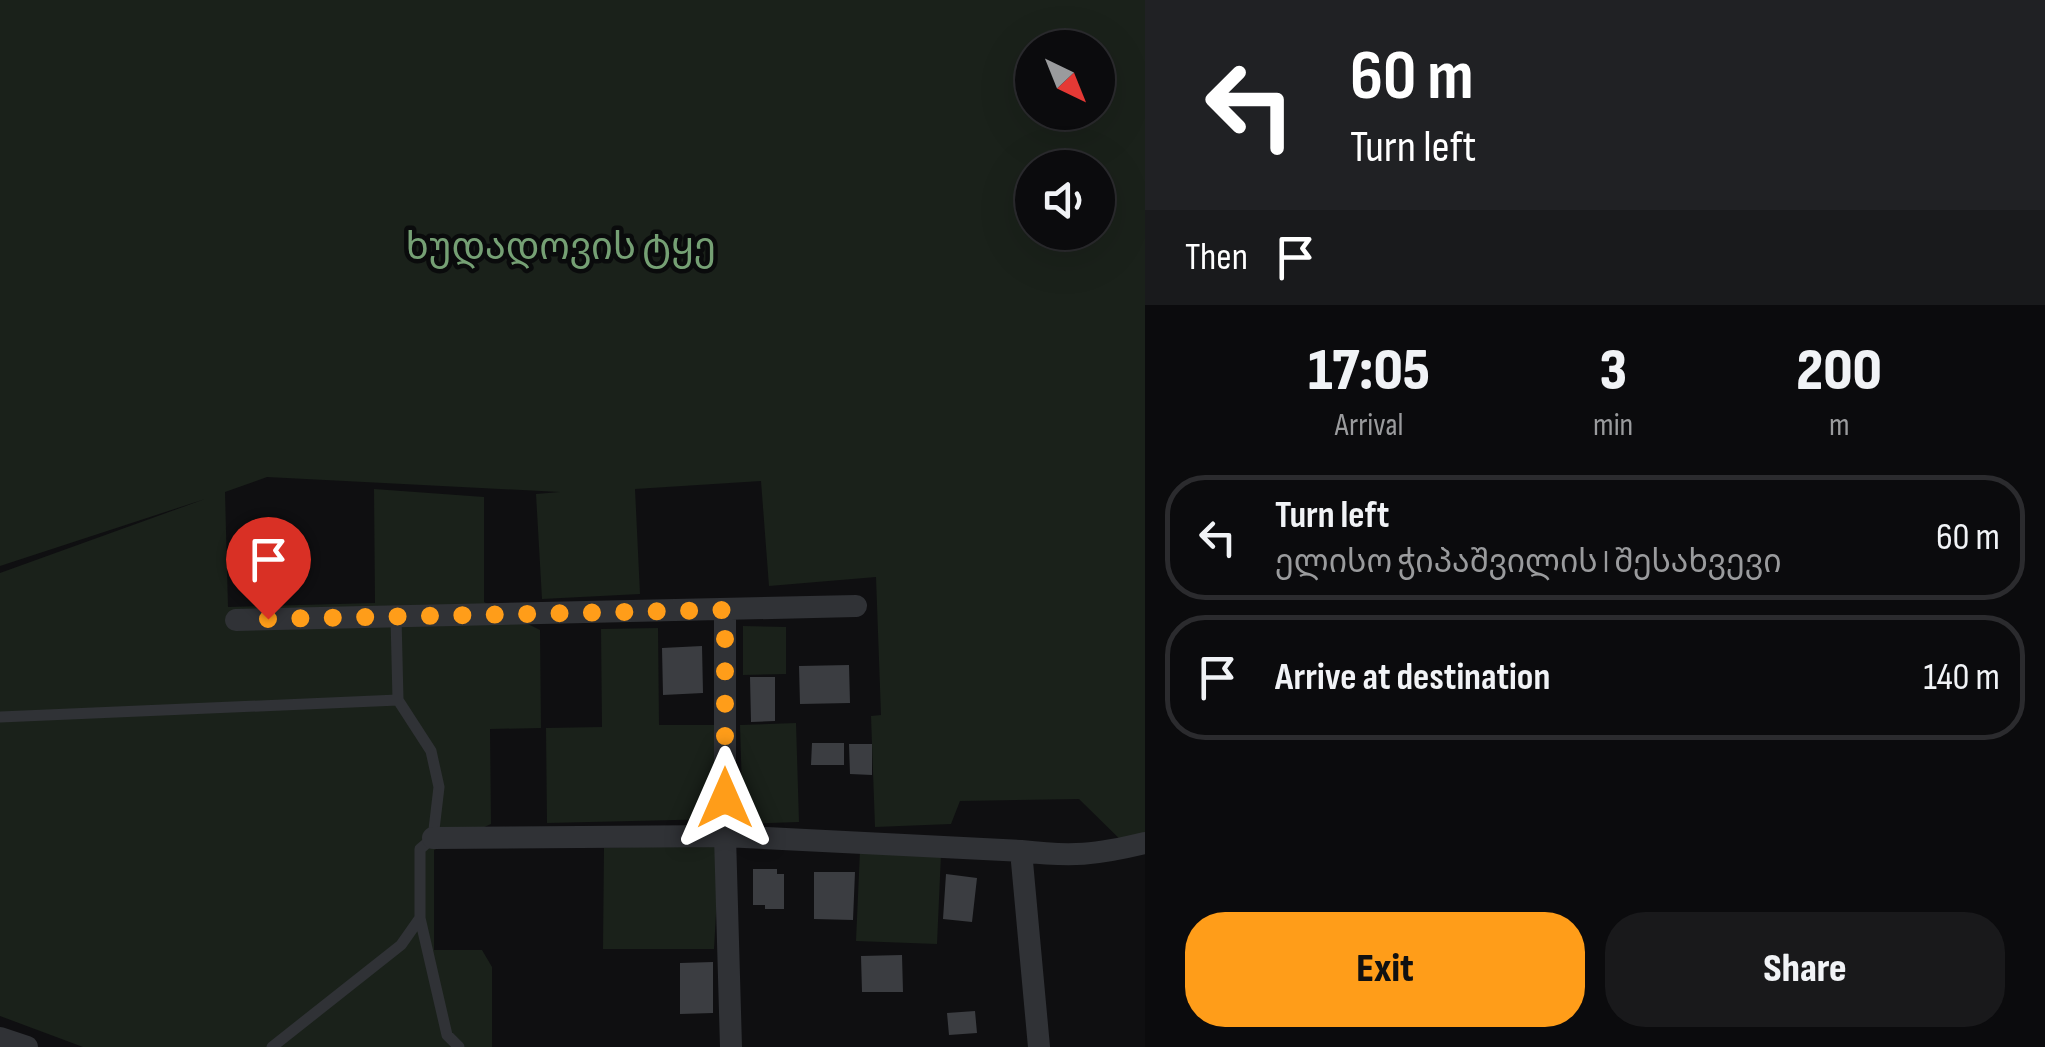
<!DOCTYPE html>
<html lang="en">
<head>
<meta charset="utf-8">
<style>
	body { margin:0; font-family:"Sofia Sans Condensed","Noto Sans Georgian",sans-serif; background:#19191b; color:#f1f3f6; height:100vh; display:flex; flex-direction:column; font-size:38px; white-space:nowrap }
	* { box-sizing:border-box; margin:0 }
	p { font-size:32px; color:#9a9b9d }
	.icon { flex:none; width:55px; height:55px; fill:none; stroke:currentColor; stroke-width:2; stroke-linecap:round; stroke-linejoin:round }
	.map { position:relative; flex:1; overflow:hidden }
	.details { display:flex; flex-direction:column; background:#0b0b0d; width:900px }
	.details>* { flex:none }
	.banner { background:#202124; color:#fff; overflow:hidden }
	.needle { width:65px; rotate:137deg }
	.controls { position:absolute; left:1015px; top:30px; display:grid; gap:20px }
	.controls a { display:grid; place-items:center; width:100px; height:100px; border-radius:50%; background:#0b0b0d; box-shadow:0 10px 40px #0002,0 0 0 2px #2b2b2e; font-size:50px }
	.pin { position:absolute; display:grid; place-items:center; width:85px; height:85px; color:#fff; margin:-102px -42px; border-radius:50% 50% 50% 0; rotate:-45deg; box-shadow:0 0 10px #0007 }
	.pin .icon { rotate:45deg }
	.me { position:absolute; width:110px; margin:-55px; rotate:0deg; stroke-linejoin:round; filter:drop-shadow(0 0 8px #0008) }
	.turn { display:flex; align-items:center; gap:35px; height:210px; padding:0 40px; font-size:45px }
	.turn .icon { width:130px; height:130px; stroke-width:2.5 }
	.turn b { display:block; font-size:70px; line-height:85px }
	.then { display:flex; align-items:center; height:95px; padding:0 40px; background:#0003; gap:20px; font-size:38px }
	.eta { display:flex; justify-content:space-evenly; align-items:center; height:170px; text-align:center }
	.eta b { font-size:60px; font-weight:800; line-height:70px }
	.button { display:flex; gap:20px; margin-top:auto; padding:20px 40px }
	.button a { flex:1; height:115px; border-radius:40px; background:#ff9d19; color:#111; font-size:40px; font-weight:800; line-height:115px; text-align:center }
	.button a+a { background:#19191b; color:#f1f3f6 }
	ul { padding:0; list-style:none }
	li { display:flex; align-items:center; gap:30px; height:125px; margin:0 20px 15px; padding:0 20px; border:5px solid #2b2b2e; border-radius:40px }
	li div { flex:1 }
	li b { display:block; font-size:38px }
	li em { font-style:normal }
	main { display:flex; flex:1; min-height:0 }
	.map>svg:first-child { display:block }
</style>
</head>
<body>
<main>
<div class="map">
<svg width="1145" height="1047" viewBox="0 0 1145 1047">
	<rect width="100%" height="100%" fill="#0f0f11"/>
	<!-- green -->
	<path fill="#1a211a" fill-rule="evenodd" d="M0 0H1145V853L1135 854 1079 799 960 801 951 824 875 827 871 716 881 715 876 577 769 586 761 481 635 489 640 594 542 599 536 494 560 492 267 477 225 492 228 607 375 603 374 489 484 497V602L540 630 541 728 490 729 491 824 434 850V950H482L492 967V1047H83L0 1016V573L205 499 0 566ZM1032 48H1098V112H1032ZM1032 168H1098V232H1032Z
		M743 626 786 627V674L743 675Z
		M658 628 659 725H717L719 819 547 823 546 728 602 727 601 629Z
		M796 723 799 822 743 824 740 725Z
		M720 844 714 949H603L604 848Z
		M860 851 941 854 937 944 856 941Z"/>
	<!-- building -->
	<path fill="#3b3d41" d="M702 646 703 693 663 695 662 648Z
		M849 665 850 703 800 704 799 666Z
		M750 677H775V721L751 722Z
		M812 743H844V765H811Z
		M849 744H872V775L850 774Z
		M753 869H777V874H784V909H765V905H753Z
		M814 872H855L853 920 814 919Z
		M946 874 977 878 972 922 943 919Z
		M902 955 903 992H862L861 956Z
		M713 962V1013L680 1014V963Z
		M975 1011 977 1033 949 1035 947 1013Z"/>
	<g fill="none" stroke-linecap="round" stroke-linejoin="round">
		<!-- service -->
		<path stroke="#303236" stroke-width="11" d="M396 617 398 700
			M0 717 398 700 431 751 439 787 433 838 420 849V918L447 1035 459 1047
			M272 1047 401 945 420 918"/>
		<!-- minor -->
		<path stroke="#303236" stroke-width="22" d="M725 610V836L731 1047
			M236 620 856 606
			M433 838 725 836 1021 851C1071 857 1096 855 1145 843
			M1021 851 1039 1047
			M0 1038 27 1047"/>
	</g>
	<g fill="none" stroke-linecap="round" stroke-linejoin="round">
		<!-- route -->
		<path stroke="#ff9d19" stroke-width="18" stroke-dasharray="0 32.4" d="M268 619 725 610V798"/>
	</g>
	<g text-anchor="middle" stroke-width="9" stroke-linejoin="round" paint-order="stroke">
		<!-- park labels -->
		<g font-size="38" fill="#75a074" stroke="#0a0b0c">
			<text x="561" y="259">ხუდადოვის ტყე</text>
		</g>
	</g>
</svg>
<div class="controls">
<a><svg class="needle" viewBox="-14 -14 28 28"><path d="M0-13l5 13h-10z" fill="#e53935"/><path d="M0 13l5-13h-10z" fill="#9a9b9d"/></svg></a>
<a><svg class="icon" aria-label="sound" viewBox="0 0 24 24"><path d="M4 9h4l5-4v14l-5-4H4zM17 9q2 3 0 6"/></svg></a>
</div>
<div class="pin" style="left:268px;top:619px;background:#d93025"><svg class="icon" aria-label="arrive" viewBox="0 0 24 24"><path d="M6 21V4h12l-3 4 3 4H6"/></svg></div>
<svg class="me" style="left:725px;top:798px" viewBox="-20 -20 40 40"><path d="M0-17L14 15 0 8-14 15z" fill="#ff9d19" stroke="#fff" stroke-width="4"/></svg>
</div>
<section class="details">
<div class="banner">
<div class="turn"><svg class="icon" aria-label="left" viewBox="0 0 24 24"><path d="M17 20v-9H6M10 6l-5 5 5 5"/></svg><div><b>60 m</b>Turn left</div></div>
<div class="then">Then<svg class="icon" aria-label="arrive" viewBox="0 0 24 24"><path d="M6 21V4h12l-3 4 3 4H6"/></svg></div>
</div>
<div class="eta">
<div><b>17:05</b><p>Arrival</p></div>
<div><b>3</b><p>min</p></div>
<div><b>200</b><p>m</p></div>
</div>
<ul>
<li><svg class="icon" aria-label="left" viewBox="0 0 24 24"><path d="M17 20v-9H6M10 6l-5 5 5 5"/></svg><div><b>Turn left</b><p>ელისო ჭიპაშვილის I შესახვევი</p></div><em>60 m</em></li>
<li><svg class="icon" aria-label="arrive" viewBox="0 0 24 24"><path d="M6 21V4h12l-3 4 3 4H6"/></svg><div><b>Arrive at destination</b></div><em>140 m</em></li>
</ul>
<div class="button"><a>Exit</a><a>Share</a></div>
</section>
</main>
</body>
</html>
